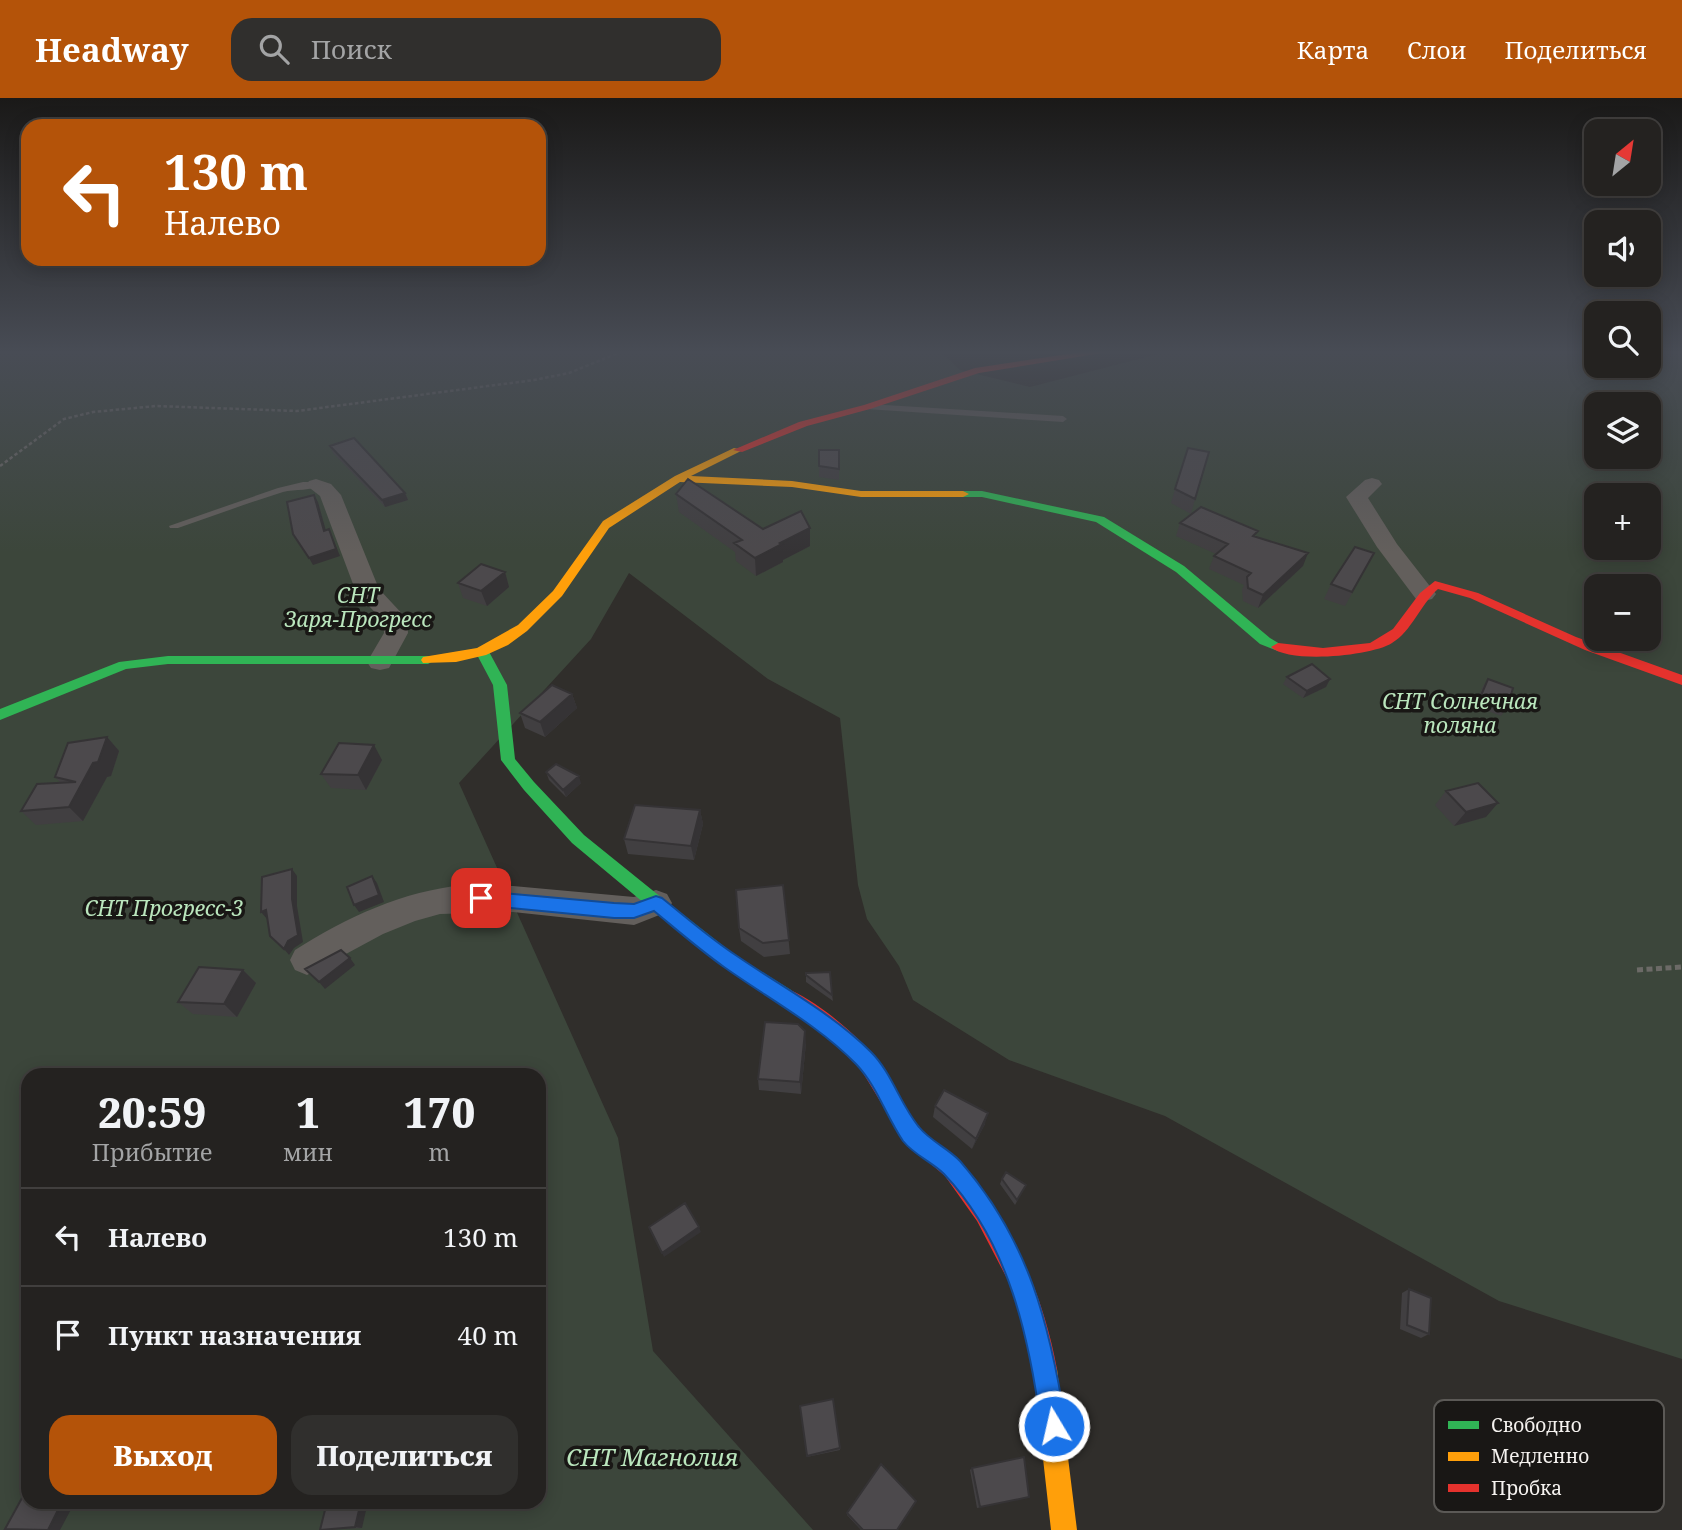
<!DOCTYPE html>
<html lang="ru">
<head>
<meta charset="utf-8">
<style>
	body { margin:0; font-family:"Noto Serif",serif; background:#302f2d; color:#f1f3f6; height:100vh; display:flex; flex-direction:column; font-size:26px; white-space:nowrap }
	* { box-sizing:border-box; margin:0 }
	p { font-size:23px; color:#a3a4a5 }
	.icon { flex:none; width:38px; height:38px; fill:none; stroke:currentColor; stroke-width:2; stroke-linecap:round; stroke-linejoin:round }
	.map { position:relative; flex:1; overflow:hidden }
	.side { position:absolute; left:21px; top:970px; width:525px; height:441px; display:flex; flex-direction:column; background:#242220; border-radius:21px; box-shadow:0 4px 18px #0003,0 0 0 2px #413f3e }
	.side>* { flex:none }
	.hud { position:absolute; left:21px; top:21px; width:525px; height:147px; border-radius:21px; box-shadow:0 4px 18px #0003,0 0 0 2px #413f3e; background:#b45309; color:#fff; overflow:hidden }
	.needle { width:46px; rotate:30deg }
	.tools { position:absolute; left:1584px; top:21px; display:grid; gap:14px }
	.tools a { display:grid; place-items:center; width:77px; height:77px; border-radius:14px; background:#242220; box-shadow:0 4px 18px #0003,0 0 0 2px #413f3e; font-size:35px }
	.pin { position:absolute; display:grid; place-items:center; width:60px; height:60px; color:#fff; margin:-30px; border-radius:14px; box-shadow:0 4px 10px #0006 }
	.me { position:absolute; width:77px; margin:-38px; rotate:351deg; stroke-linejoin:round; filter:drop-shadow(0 0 5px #0008) }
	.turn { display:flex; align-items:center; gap:24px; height:147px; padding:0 28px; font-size:32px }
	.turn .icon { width:91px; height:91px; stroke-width:2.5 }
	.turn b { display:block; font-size:49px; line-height:60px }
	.eta { display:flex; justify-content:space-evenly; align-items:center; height:119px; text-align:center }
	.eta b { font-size:42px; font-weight:800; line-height:49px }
	.button { display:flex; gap:14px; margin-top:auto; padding:14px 28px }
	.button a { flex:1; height:80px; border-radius:21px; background:#b45309; color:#fff; font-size:28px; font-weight:800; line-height:80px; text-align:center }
	.button a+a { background:#302f2d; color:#f1f3f6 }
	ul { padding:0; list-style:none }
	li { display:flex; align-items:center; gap:21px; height:98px; padding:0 28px; border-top:2px solid #413f3e }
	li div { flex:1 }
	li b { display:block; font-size:26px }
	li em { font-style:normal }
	header { display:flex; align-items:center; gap:42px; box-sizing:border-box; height:98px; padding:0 35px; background:#b45309; color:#fff }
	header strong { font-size:33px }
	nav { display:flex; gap:38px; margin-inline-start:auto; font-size:24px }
	.search { width:490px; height:63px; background:#302f2d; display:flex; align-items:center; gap:18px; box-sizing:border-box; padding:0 24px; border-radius:21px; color:#a3a4a5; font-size:26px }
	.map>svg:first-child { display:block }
</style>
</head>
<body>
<header>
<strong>Headway</strong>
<div class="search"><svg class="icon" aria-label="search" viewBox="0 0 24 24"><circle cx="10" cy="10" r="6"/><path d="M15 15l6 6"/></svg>Поиск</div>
<nav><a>Карта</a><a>Слои</a><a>Поделиться</a></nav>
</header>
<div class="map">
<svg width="1682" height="1432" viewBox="0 0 1682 1432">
	<rect width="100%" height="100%" fill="#302e2b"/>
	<!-- green -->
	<path fill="#3c463b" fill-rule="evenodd" d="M0 253H940L960 272 1030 289 1170 253H1596V268H1648L1649 253H1682V1261L1499 1203 1165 1018 1009 962 913 902 899 868 867 821 858 787 840 620 768 581 629 475 591 541 459 685 618 1040 653 1253 813 1432H0ZM1596 306H1648V359H1596ZM1596 397H1648V450H1596ZM1596 488H1648V541H1596ZM28 976H539V1404H28Z"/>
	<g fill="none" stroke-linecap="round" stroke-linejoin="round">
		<!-- path-far1 -->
		<path stroke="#6c6a67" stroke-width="2.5" stroke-dasharray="3.5 2.5" stroke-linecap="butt" d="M0 368 64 321 93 314 156 308 297 313 534 282 569 275 623 253"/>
		<!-- path -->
		<path stroke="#6c6a67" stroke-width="5" stroke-dasharray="6 3.5" stroke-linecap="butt" d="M1637 872 1682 869"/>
		<!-- lane -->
		<path fill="#635f5c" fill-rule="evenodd" d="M869 306 1063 318 1067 321 1063 324 866 311V307Z
			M303 384H316L321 387C312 393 295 391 283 394 248 405 213 418 178 430H170L169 428 278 390Z"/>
		<!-- street -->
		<path fill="#635f5c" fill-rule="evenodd" d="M1372 380 1379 382 1382 386 1368 400 1397 446 1436 496 1432 501 1424 503 1416 501 1377 449 1346 399 1365 382Z
			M316 381 331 386 341 397 379 491 407 521 408 535 389 570 380 572 371 570 367 564 384 535 383 523 356 494 320 398 306 387 309 383Z
			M464 787 513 788 634 799 656 792 667 796 672 805 667 814 634 827 513 814 440 816 415 823 383 836 307 877 295 872 290 862 295 852C347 819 403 793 464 787Z"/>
		<!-- fast -->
		<path fill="#30b455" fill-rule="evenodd" d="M982 393 1104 419 1184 468 1270 540 1285 549 1278 553 1260 546 1176 474 1096 424 982 399H963L957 396 963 393Z
			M482 549 487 550 507 587 515 661 534 684 584 737 662 800 736 858 791 892 794 898 791 904 785 906 779 904 724 868 650 810 572 745 524 692 501 662 493 587 475 553Z
			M168 558H428L435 562 428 566H168L126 571 0 622V611L119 564Z"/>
		<!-- slow -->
		<path fill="#ff9f0a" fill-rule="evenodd" d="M734 350 743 352 691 378 792 383 861 393H963L969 396 963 399H861L792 389 680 384 609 430 562 498 527 533 508 547 486 557 456 564 423 565 421 562 423 559 477 550 518 527 553 493 603 423 675 378Z
			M1045 1259 1053 1263 1057 1271 1077 1432H1051L1033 1271 1037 1263Z"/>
		<!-- jam -->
		<path fill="#e5322d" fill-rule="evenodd" d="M1088 253H1114L979 275 870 311 807 328 742 354 733 352 799 324 864 307 975 270Z
			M1435 483 1478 495 1576 539 1682 577V587L1585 552 1470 500 1438 491C1420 507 1412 533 1392 545 1372 558 1289 566 1271 549L1278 545 1323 550 1370 545 1393 531 1420 495Z
			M785 890C816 901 861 940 881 966 894 985 903 1007 916 1026 928 1042 947 1050 960 1065 1011 1124 1043 1195 1057 1271L1053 1279 1045 1283 1037 1279 1013 1192 977 1123 945 1078 905 1044 860 970 827 939 779 904 776 898 779 892Z"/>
	</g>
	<!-- wall -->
	<path fill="#413f41" d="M330 348 405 395 408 402 385 409 333 355Z
		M819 352H839V382L819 379Z
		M1175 391 1195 401 1191 416 1171 405Z
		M676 396 763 431 810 430V448L783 462V464L756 478 736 463 735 454 679 414Z
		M1180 425 1256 439 1303 468 1258 510 1243 503 1242 492 1244 487 1209 471 1214 458 1216 456 1176 438Z
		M1374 455 1345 508 1324 501 1331 486Z
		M505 474 509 489 487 508 463 500 458 485Z
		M1287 579 1330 581 1326 589 1303 600 1283 586Z
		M1488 581 1507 610 1501 618 1475 608 1483 588Z
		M572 596 577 610 545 639 525 630 520 615Z
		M107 639 119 653 111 678 107 679 83 723 36 727 21 713 61 685 55 679Z
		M382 662 366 692 331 690 321 676Z
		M546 674 581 685 566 699 549 682Z
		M1446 693 1486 719 1454 728 1435 707Z
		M700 712 703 726 694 762 628 756 624 741Z
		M783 787 790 856 764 859 741 843 739 830Z
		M243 872 256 885 237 919 193 916 178 904Z
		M806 875 832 897 833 903 806 884Z
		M806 945 801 996 759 992 758 981Z
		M935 1008 985 1026 972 1051 933 1019Z
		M1002 1081 1023 1092 1015 1107 1000 1086Z
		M1409 1191 1429 1236 1421 1240 1400 1231 1402 1195Z
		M833 1301 840 1352 807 1359 800 1308Z
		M972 1370 1029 1399 977 1410 970 1372Z
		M327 1404 362 1430 320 1432Z
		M847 1415 897 1432H861L847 1417Z"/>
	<!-- shaded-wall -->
	<path fill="#353335" d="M405 395 408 402 385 409 382 402Z
		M314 397 318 404 328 440 324 433Z
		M810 430V448L783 462V464L756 478 755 460 780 445Z
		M329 431 340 458 313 467 309 460Z
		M1308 455 1303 468 1258 510 1263 497Z
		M505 474 509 489 487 508 481 493Z
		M1330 581 1326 589 1303 600 1307 593Z
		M572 596 577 610 545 639 540 624Z
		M107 639 119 653 111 678 107 679 83 723 69 709Z
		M374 647 382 662 366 692 358 677Z
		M579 678 581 685 566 699 563 692Z
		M1498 705 1486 719 1454 728 1466 714Z
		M700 712 703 726 694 762 691 748Z
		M292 771 297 778V808L303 844 294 850 289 857 284 851Z
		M372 778 377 785 384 804 359 814 354 807Z
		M266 812 267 821 261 814Z
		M350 860 355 867 325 891 319 884Z
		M243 872 256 885 237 919 224 906Z
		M805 933 806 945 801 996 800 984Z
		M988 1015 985 1026 972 1051 976 1041Z
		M699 1129 701 1134 664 1159 662 1155Z
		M62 1404H75L60 1432H48Z
		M361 1404H368L362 1430 355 1429Z"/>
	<!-- building -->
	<path fill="#4c494c" stroke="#353335" stroke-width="2" d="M354 340 405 395 382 402 330 348Z
		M1188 350 1209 354 1195 401 1175 391Z
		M819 352H839V371L819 368Z
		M688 381 763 431 801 413 810 430 780 445 782 446 755 460 734 445 742 442 676 396Z
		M314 397 324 433 329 431 336 451 309 460 293 436 287 404Z
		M1201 409 1258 433 1253 438 1308 455 1263 497 1248 490 1247 479 1251 475 1214 458 1228 446 1180 425Z
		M1355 449 1374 455 1352 494 1331 486Z
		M481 466 505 474 481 493 458 485Z
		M1312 566 1330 581 1307 593 1287 579Z
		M1488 581 1513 590 1507 610 1480 600Z
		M552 587 572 596 540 624 520 615Z
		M107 639 98 664 93 665 69 709 21 713 37 686 76 684 55 679 68 645Z
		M339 645 374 647 358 677 321 676Z
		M556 666 579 678 563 692 546 674Z
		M1478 685 1498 705 1466 714 1446 693Z
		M635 707 700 712 691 748 624 741Z
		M292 771V801L298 837 288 843 284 851 270 838 266 812 261 814 262 779Z
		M372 778 379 797 354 807 347 789Z
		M783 787 789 842 763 845 739 830 736 792Z
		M341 852 350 860 319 884 305 871Z
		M199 869 243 872 224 906 178 904Z
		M830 874 832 897 806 877V875Z
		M765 924 798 926 805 933 800 984 758 981Z
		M944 992 988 1015 976 1041 935 1008Z
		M1006 1074 1026 1087 1017 1102 1002 1081Z
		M685 1105 699 1129 662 1155 649 1129Z
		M1409 1191 1431 1200 1429 1236 1407 1227Z
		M833 1301 840 1350 807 1358 800 1308Z
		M1024 1359 1029 1399 980 1409 972 1370Z
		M881 1366 916 1403 897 1432H863L847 1415Z
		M28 1389V1404H62L48 1432 5 1431Z
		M327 1404H361L355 1429 320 1432Z"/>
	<!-- sky -->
	<linearGradient id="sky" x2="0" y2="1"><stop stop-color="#1a1918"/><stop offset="0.56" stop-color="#484c55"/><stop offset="1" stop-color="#484c55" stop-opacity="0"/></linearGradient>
	<rect width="1682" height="454" fill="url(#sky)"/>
	<!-- route -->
	<path fill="#1a73e8" stroke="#114b97" stroke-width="2" d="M481 793 614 805 634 806 656 798 662 800C687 820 711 841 737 858 782 889 832 915 871 954 892 975 900 1006 919 1029 930 1043 948 1050 960 1063 1029 1142 1050 1227 1066 1328L1063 1337 1054 1341 1045 1337 1041 1328C1029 1238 1009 1145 944 1076 932 1064 914 1057 903 1043 886 1018 877 988 856 966 818 927 769 901 724 869 700 852 677 832 654 813L634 820H614L481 807 475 805 472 800 475 795Z"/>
	<g text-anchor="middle" stroke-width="7" stroke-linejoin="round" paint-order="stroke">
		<!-- park labels -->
		<g font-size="21" font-style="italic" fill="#bae6bd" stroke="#191715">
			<text x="358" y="505">СНТ<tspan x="358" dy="24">Заря-Прогресс</tspan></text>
			<text x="1460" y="611">СНТ Солнечная<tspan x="1460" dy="24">поляна</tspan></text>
			<text x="164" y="818">СНТ Прогресс-3</text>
		</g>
		<!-- near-park labels -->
		<g font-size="24" font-style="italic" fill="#bae6bd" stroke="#191715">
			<text x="652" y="1368">СНТ Магнолия</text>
		</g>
	</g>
	<!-- legend -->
	<rect x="1434" y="1302" width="230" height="112" rx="10" fill="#191715" stroke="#5b5956" stroke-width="2"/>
	<rect x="1448" y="1323" width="31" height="8" fill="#30b455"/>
	<rect x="1448" y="1354" width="31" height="9" fill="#ff9f0a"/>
	<rect x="1448" y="1386" width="31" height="8" fill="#e5322d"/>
	<g font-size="19" fill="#f5f2ef">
		<text x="1491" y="1334">Свободно</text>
		<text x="1491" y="1365">Медленно</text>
		<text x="1491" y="1397">Пробка</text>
	</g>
</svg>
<div class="tools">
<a><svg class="needle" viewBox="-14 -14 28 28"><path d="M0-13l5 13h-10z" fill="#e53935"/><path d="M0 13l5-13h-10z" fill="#a3a4a5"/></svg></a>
<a><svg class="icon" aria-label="sound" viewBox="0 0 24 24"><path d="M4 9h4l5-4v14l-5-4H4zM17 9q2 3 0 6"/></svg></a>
<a><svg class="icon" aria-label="search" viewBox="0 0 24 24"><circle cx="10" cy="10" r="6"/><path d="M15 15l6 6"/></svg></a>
<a><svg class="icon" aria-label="layers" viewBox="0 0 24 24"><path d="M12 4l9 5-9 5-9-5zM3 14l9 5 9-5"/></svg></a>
<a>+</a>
<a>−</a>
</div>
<div class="pin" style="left:481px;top:800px;background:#d93025"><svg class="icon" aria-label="arrive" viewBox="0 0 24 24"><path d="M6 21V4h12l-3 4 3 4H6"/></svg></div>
<svg class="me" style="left:1054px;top:1328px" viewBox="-20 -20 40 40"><circle r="17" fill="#1a73e8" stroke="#fff" stroke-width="3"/><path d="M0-11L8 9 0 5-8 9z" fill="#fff"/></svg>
<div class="hud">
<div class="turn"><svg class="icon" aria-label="left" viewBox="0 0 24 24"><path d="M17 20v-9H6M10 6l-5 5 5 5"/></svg><div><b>130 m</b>Налево</div></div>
</div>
<section class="side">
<div class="eta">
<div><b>20:59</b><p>Прибытие</p></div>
<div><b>1</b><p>мин</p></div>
<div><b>170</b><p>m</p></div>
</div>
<ul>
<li><svg class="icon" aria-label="left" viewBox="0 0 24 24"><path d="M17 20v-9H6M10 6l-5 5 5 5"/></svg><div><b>Налево</b></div><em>130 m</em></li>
<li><svg class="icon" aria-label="arrive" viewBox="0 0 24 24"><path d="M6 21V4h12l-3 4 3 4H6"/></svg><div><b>Пункт назначения</b></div><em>40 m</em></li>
</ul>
<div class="button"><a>Выход</a><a>Поделиться</a></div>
</section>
</div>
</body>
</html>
